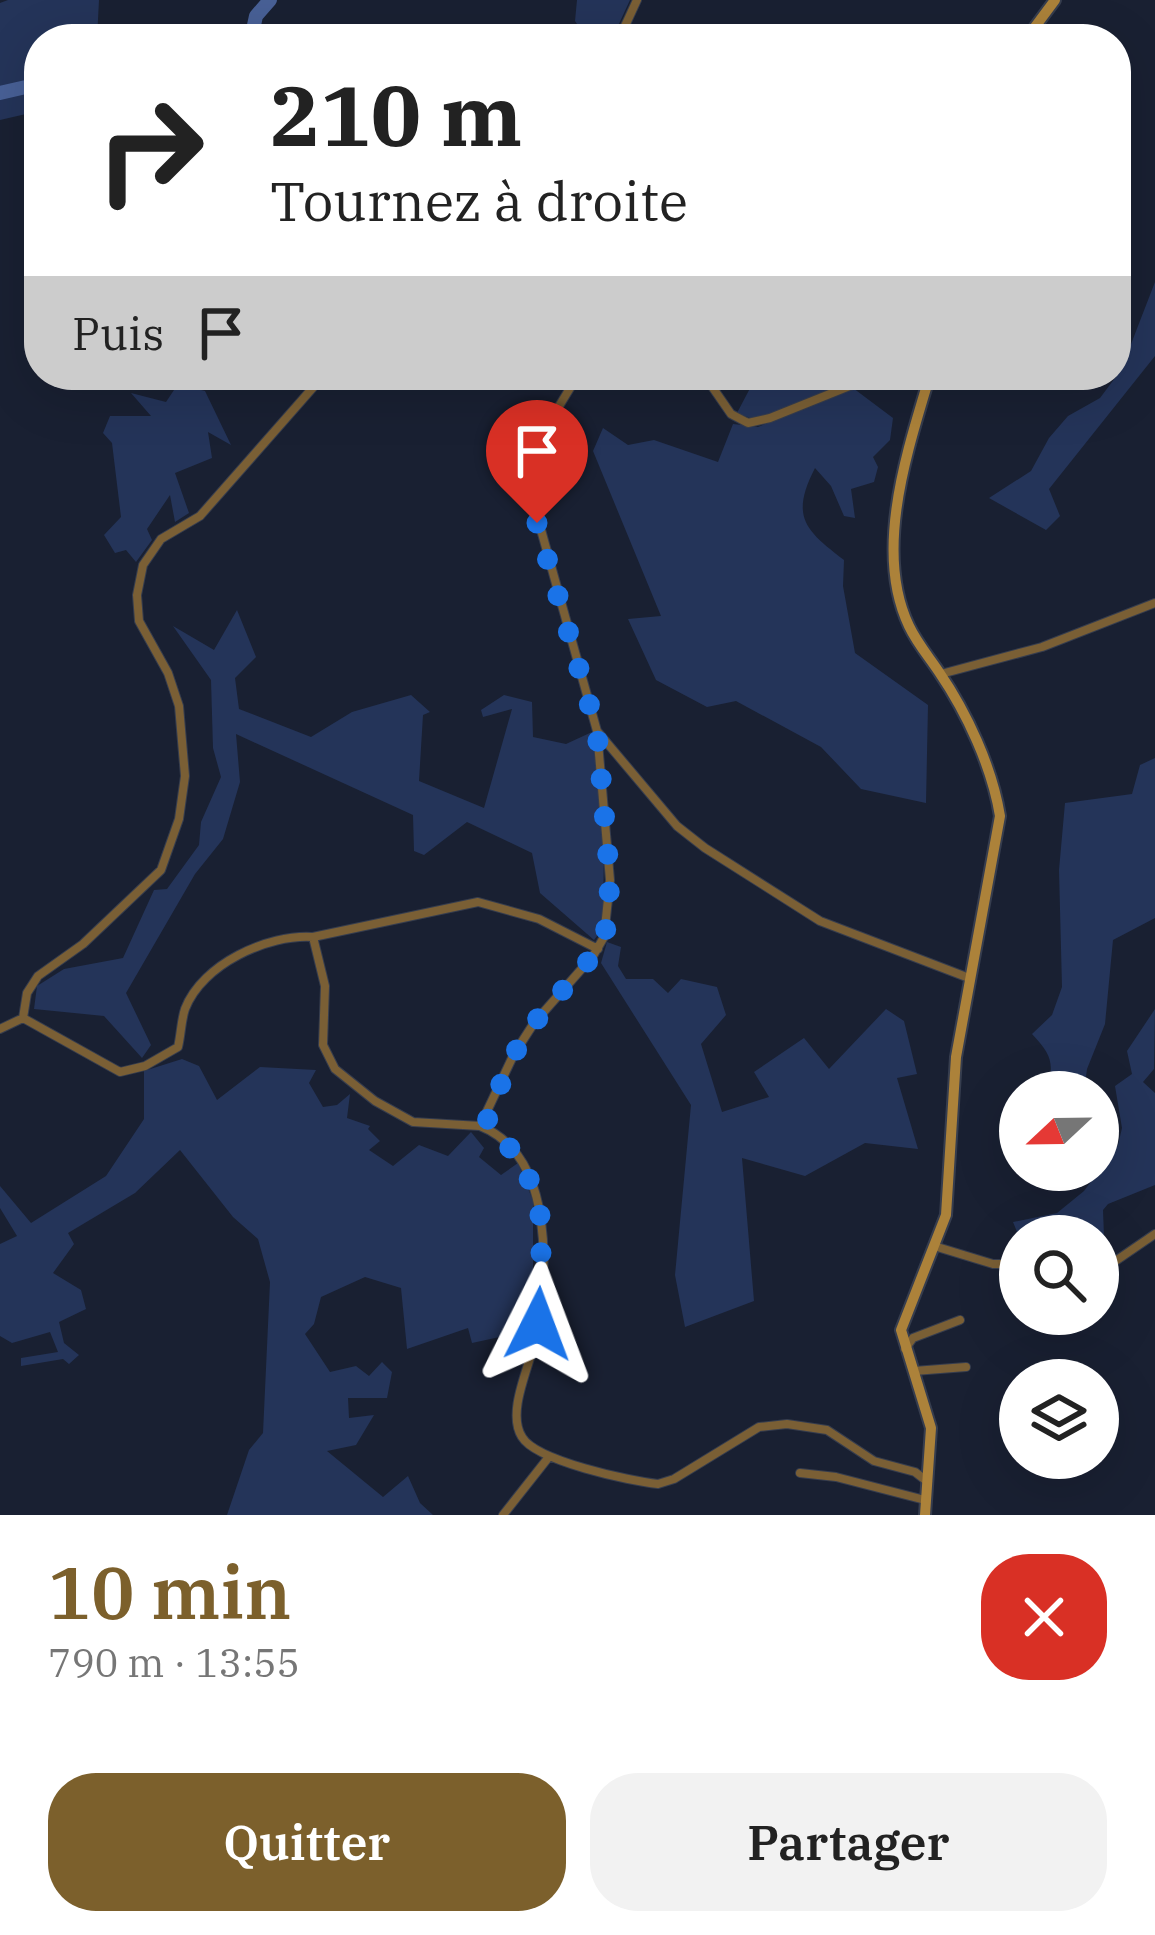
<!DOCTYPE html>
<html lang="fr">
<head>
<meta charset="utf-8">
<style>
	body { margin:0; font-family:"IBM Plex Serif",serif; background:#f2f2f2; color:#222; height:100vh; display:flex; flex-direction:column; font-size:45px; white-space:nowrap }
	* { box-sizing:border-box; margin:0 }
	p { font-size:39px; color:#767676 }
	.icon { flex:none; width:66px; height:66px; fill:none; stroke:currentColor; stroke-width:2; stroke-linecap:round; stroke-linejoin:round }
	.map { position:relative; height:1515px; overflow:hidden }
	.side { display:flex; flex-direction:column; background:#fff; flex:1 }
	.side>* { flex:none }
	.top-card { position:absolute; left:24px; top:24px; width:1107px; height:366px; border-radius:48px; box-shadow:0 12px 48px #0002; background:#fff; color:#222; overflow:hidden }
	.needle { width:78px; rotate:248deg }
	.fabs { position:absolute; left:999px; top:1071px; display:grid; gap:24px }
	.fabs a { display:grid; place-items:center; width:120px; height:120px; border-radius:50%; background:#fff; box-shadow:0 12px 48px #0002; font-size:60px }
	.pin { position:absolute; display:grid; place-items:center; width:102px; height:102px; color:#fff; margin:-123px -51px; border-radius:50% 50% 50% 0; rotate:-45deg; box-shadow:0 0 12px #0007 }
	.pin .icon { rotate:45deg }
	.me { position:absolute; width:132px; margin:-66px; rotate:3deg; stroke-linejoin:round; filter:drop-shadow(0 0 9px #0008) }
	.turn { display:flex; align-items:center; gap:42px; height:252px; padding:0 48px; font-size:54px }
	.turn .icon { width:156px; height:156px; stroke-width:2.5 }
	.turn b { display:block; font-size:84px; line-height:102px }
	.then { display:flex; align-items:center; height:114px; padding:0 48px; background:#0003; gap:24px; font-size:45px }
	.round { display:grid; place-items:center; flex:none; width:126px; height:126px; border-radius:48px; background:#f2f2f2 }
	.overview { display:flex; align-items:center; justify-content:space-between; height:204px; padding:0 48px }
	h1 { font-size:72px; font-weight:600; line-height:90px; color:#7c602c }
	.button { display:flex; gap:24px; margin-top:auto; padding:24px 48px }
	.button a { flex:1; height:138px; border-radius:48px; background:#7c602c; color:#fff; font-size:48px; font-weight:600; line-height:138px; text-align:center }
	.button a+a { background:#f2f2f2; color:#222 }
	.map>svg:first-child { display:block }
</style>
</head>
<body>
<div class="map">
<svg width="1155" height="1515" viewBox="0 0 1155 1515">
	<rect width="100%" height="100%" fill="#192032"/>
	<!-- green -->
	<path fill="#243459" d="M8 0H99L97 39H39V111L0 120V3Z
		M577 0H630L612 39H587L575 21Z
		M1155 282V356L1049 489 1060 516 1046 530 989 498 1031 471 1049 438 1068 416 1100 398 1121 370Z
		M757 375H833L850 381 756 420 737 413Z
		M178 384 205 391 231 445 208 432 212 458 175 473 189 513 175 522 170 495 147 529 152 540 136 562 126 550 115 553 104 535 121 517 112 443 103 433 110 416H151L131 393 166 402Z
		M853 388 893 418 890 440 873 457 878 467 874 482 851 489 855 518 844 516 831 486 815 468C790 517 805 530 844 560L843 586 855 653 928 705 926 803 861 789 821 747 736 701 707 707 656 680 628 619 661 616 593 451 603 428 628 445 654 440 718 462 733 424 758 427Z
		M237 610 256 657 235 678 239 709 311 737 352 712 411 695 430 712 423 715 419 781 484 808 512 709 483 717 481 710 504 695 532 702 533 737 566 744 592 732 604 839 603 928 594 940 540 893 532 853 467 822 424 855 414 851 413 815 236 734 240 782 223 839 195 874 126 993 151 1045 142 1058 104 1016 34 1009 37 986 64 969 123 958 154 890 167 889 199 845 201 822 221 777 213 748 211 680 173 626 214 650Z
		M1155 758V918L1113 940 1105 1024 1087 1069 1084 1092H1046C1055 1064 1052 1055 1032 1034L1052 1015 1062 987 1059 870 1065 803 1132 794 1140 765Z
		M607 942 621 947 618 966 626 979H653L668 993 681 979 717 987 726 1015 701 1044 722 1112 769 1097 754 1072 804 1038 829 1069 886 1009 904 1021 917 1074 897 1078 918 1149 865 1143 805 1176 742 1158 754 1301 685 1327 675 1275 691 1105 601 963Z
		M1155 1009 1154 1069 1143 1082 1155 1093V1185L1108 1204 1103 1210 1105 1263 1098 1265V1236H1020V1239L1013 1222 1057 1213 1084 1191 1118 1145 1122 1128 1115 1086 1132 1074 1127 1051Z
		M182 1059 199 1066 217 1100 260 1067 316 1070 309 1083 323 1107 337 1105 350 1094 347 1118 370 1126 368 1129 380 1141 369 1150 393 1166 419 1145 448 1156 471 1132 484 1148 479 1157 501 1175 518 1163 533 1201V1315L513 1334 472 1343 468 1328 407 1349 401 1288 365 1277 321 1297 314 1324 305 1334 330 1372 356 1366 369 1376 382 1362 392 1372 387 1398H348L349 1418 374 1415 356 1445 327 1451 383 1497 408 1476 420 1503 433 1515H227L249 1450 263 1433 270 1282 258 1239 233 1217 180 1150 135 1193 68 1233 74 1244 53 1273 81 1290 86 1309 59 1322 64 1343 79 1355 69 1364 63 1359 21 1366V1358L58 1352 50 1332 12 1343 0 1336V1244L17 1236 0 1208V1186L31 1223 106 1176 144 1119V1071Z"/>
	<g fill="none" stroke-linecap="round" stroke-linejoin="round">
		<!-- river -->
		<path stroke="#486096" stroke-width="14" d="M251 39 256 16 270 0
			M0 93 39 84"/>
		<defs>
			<path id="street" d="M619 39 637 0
				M578 375 533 449V501L597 731 677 826 705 848 820 921 969 978
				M704 375 731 414 748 423 770 418 877 375
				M941 674 1042 647 1155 603
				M313 937 478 902 539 919 598 949
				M23 1018 120 1072 145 1066 178 1047C181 1035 181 1021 185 1009 202 964 268 934 313 937L325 986 323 1045 335 1069 375 1101 413 1122 480 1126C556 1156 548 1274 535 1340 530 1366 506 1412 522 1437 536 1461 630 1481 658 1484L674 1479 759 1427 787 1424 827 1430 874 1461 915 1472 928 1482
				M23 1018 27 993 38 976 83 944 161 870 179 819 185 776 179 706 168 673 139 621 137 595 143 565 161 539 200 516 324 375
				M0 1029 23 1018
				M480 1126 514 1054 534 1023 593 956 604 937 610 880 597 731
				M934 1246 993 1264H1020
				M1098 1273 1155 1234
				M905 1349 913 1338 960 1320
				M914 1371 966 1367
				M800 1473 836 1477 925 1500
				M503 1515 548 1458"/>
			<path id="secondary" d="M1026 39 1055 0
				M925 1515 931 1428 901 1330 946 1215 956 1057 1000 816C992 767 967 713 939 672 929 657 917 643 909 626 873 551 908 449 930 375"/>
		</defs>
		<!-- street casing -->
		<use href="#street" stroke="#363d4e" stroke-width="10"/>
		<!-- secondary casing -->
		<use href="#secondary" stroke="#363d4e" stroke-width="14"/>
		<!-- street -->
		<use href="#street" stroke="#7a5f35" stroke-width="8"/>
		<!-- secondary -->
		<use href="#secondary" stroke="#ac823a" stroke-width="10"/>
	</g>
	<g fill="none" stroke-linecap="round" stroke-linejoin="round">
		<!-- route -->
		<path stroke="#1a73e8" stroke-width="21" stroke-dasharray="0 37.8" d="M537 523 597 731 610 880 607 926 598 950 534 1023 514 1054 487 1116 490 1130 521 1158 538 1202 542 1229 538 1324"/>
	</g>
</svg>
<div class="fabs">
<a><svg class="needle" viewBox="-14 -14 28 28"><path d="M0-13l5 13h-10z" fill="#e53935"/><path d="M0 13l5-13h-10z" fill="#767676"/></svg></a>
<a><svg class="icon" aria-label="search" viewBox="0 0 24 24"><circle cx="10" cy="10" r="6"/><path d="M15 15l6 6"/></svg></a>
<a><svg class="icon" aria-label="layers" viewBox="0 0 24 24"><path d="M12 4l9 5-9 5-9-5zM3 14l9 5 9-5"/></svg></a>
</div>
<div class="pin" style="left:537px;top:523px;background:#d93025"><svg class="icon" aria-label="arrive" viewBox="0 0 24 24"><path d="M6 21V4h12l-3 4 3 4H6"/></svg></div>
<svg class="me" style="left:538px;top:1324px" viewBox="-20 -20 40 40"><path d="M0-17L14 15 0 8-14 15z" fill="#1a73e8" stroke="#fff" stroke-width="4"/></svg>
<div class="top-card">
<div class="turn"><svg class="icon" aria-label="right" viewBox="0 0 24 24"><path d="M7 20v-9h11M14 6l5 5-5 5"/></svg><div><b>210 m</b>Tournez à droite</div></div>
<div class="then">Puis<svg class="icon" aria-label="arrive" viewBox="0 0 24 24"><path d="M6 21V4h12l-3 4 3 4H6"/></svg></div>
</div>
</div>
<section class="side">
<div class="overview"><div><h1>10 min</h1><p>790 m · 13:55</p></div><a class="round" style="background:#d93025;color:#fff"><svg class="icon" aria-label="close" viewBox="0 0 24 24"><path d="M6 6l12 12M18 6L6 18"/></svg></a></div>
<div class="button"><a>Quitter</a><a>Partager</a></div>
</section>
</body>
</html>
